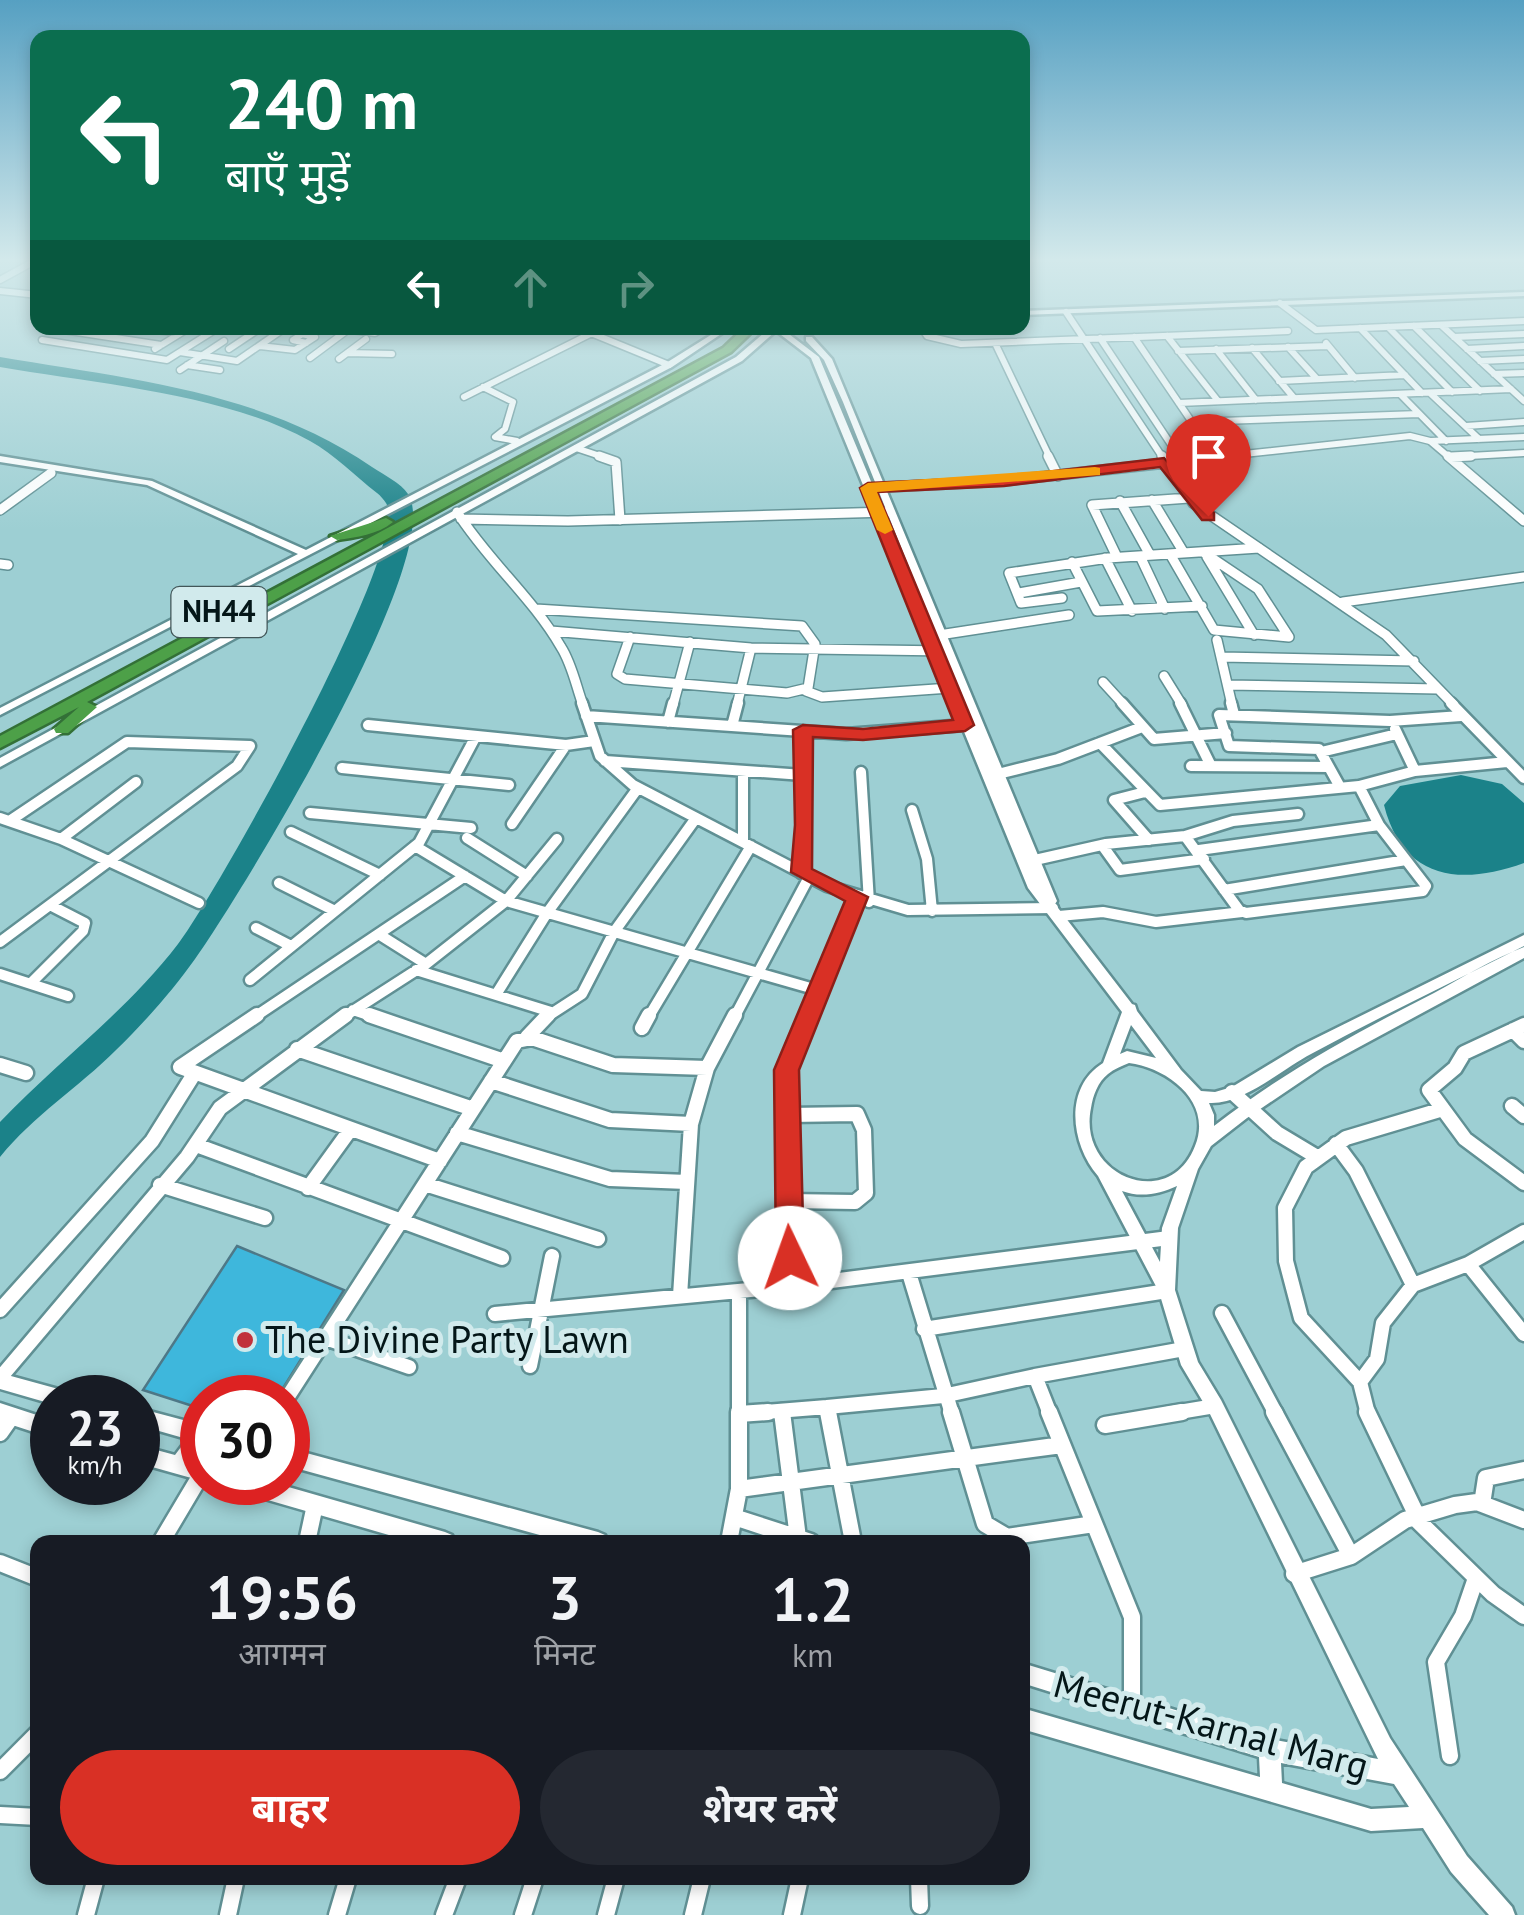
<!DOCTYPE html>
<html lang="hi">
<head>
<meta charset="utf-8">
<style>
	body { margin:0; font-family:"PT Sans","Noto Sans Devanagari",sans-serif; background:#242831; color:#f1f3f6; height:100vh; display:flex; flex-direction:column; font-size:38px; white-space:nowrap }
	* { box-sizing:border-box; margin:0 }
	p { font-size:32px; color:#9ea1a6 }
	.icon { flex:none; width:55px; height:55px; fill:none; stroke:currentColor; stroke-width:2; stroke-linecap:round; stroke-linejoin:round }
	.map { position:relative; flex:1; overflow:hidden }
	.drawer { position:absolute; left:30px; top:1535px; width:1000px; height:350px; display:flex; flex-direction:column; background:#171b24; border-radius:20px; box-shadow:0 5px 15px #0003 }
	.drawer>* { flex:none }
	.top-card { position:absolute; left:30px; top:30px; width:1000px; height:305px; border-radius:20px; box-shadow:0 5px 15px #0003; background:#0b6e4f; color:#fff; overflow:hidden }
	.speed { position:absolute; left:30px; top:1375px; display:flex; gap:20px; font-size:50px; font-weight:700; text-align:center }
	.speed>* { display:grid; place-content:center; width:130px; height:130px; border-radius:50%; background:#171b24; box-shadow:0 5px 15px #0003; line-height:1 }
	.speed small { font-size:25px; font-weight:400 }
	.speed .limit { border:15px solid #d22; background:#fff; color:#111 }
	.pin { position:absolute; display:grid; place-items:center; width:85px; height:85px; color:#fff; margin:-102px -42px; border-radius:50% 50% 50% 0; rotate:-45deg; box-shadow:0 0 10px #0007 }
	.pin .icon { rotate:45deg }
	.me { position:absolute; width:110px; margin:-55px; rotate:357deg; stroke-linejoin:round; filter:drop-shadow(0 0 8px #0008) }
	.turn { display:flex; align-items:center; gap:35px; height:210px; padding:0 30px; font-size:45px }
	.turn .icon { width:130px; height:130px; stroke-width:2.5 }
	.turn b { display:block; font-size:70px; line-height:85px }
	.lanes { display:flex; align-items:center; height:95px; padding:0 30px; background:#0003; justify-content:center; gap:50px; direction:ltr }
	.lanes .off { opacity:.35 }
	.eta { display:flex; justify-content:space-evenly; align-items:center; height:170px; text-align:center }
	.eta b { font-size:60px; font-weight:700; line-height:70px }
	.cta { display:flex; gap:20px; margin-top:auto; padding:20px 30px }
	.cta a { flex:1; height:115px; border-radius:60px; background:#d93025; color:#fff; font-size:40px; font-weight:700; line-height:115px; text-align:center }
	.cta a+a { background:#242831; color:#f1f3f6 }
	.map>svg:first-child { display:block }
</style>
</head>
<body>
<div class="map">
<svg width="1524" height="1915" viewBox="0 0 1524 1915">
	<rect width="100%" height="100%" fill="#9dcfd3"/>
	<!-- water -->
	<path fill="#1b8289" d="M0 357C129 379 262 391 372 467 384 475 401 483 408 494 448 555 240 896 195 959 173 990 144 1023 116 1050 78 1088 34 1115 0 1157V1122C58 1061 127 1011 178 944 218 891 406 556 387 505 386 502 380 495 377 493 355 476 334 454 310 441 223 393 97 384 0 367Z
		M1461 775 1502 784 1524 803V863C1460 886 1403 880 1384 805L1400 786Z"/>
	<!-- building -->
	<path fill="#3eb7dc" stroke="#4e7887" stroke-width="2.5" d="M237 1246 344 1290 277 1398H202V1409L143 1390Z"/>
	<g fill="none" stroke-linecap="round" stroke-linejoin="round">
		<defs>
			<path id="minor-far4" d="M0 280 33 262
				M0 291 38 295
				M1280 303 1316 330 1524 321
				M1066 312 1163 458
				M1441 325 1524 401
				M1414 326 1480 391
				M1388 327 1452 392
				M141 328 180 333
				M336 328 375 333 383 328
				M922 328 927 336 961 344 1288 331
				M1360 328 1422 393
				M57 329 161 345
				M591 333 669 365
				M1167 336 1218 401
				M1134 337 1215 456
				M1454 337 1524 334
				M1100 338 1180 458
				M42 340 167 360 218 328
				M306 343 293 340 312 328
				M995 343 1050 458
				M1326 343 1355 378
				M260 346 295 350 315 337 302 334
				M1288 347 1317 379
				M1252 348 1294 398
				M155 349 189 328
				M229 349 259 329 251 328
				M1216 349 1256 400
				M1467 349 1524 346
				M1178 351 1328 346
				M180 352 237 361 285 328
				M347 353 392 354
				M310 358 349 329
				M339 359 366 339
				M1480 361 1524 359
				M187 365 220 370
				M180 370 224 341
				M1494 374 1524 373
				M1279 381 1405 375
				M483 387 513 402 505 429 495 437 517 441
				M1430 393 1479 439
				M1400 394 1446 441
				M464 397 602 328
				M1179 403 1511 389
				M1192 422 1419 414
				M1466 426 1524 422
				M1430 441 1524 437
				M576 448 606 458
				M1451 457 1524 453
				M1207 458 1410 436 1430 441 1450 458"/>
			<path id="minor-far3" d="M599 456 616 462 620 520
				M1048 456 1058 476
				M1162 456 1193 503 1386 635 1454 705
				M1178 456 1181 460
				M1448 456 1524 521
				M1451 457 1471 456
				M868 488 1003 481 1230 456
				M1152 500 1184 553
				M1120 501 1150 555
				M0 510 51 473
				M457 512C488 561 532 597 561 647 572 664 576 686 583 705
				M461 519 568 521 889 512
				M1170 554 1214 630 1289 637 1258 589 1203 552
				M1140 556 1165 609
				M1117 557 1092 505 1189 498
				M1207 557 1254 635
				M1105 558 1132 611
				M1072 562 1097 611 1202 606
				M0 564 8 565
				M1019 593 1081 582
				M1062 598 1021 603 1009 573 1108 558 1259 548
				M1343 602 1524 577
				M536 609 802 626 815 644 808 688 787 693 625 679 617 674 630 637
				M551 631 751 648 946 651
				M939 635 1069 615
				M1217 640 1232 705
				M1221 657 1414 661
				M1164 676 1182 705
				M1103 682 1124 705
				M1228 685 1438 689
				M806 691 822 697 950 688
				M673 705 690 642
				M737 705 751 648"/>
			<path id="minor-far2" d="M582 703 600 756 633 785 827 886 908 910 1053 908
				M1122 703 1154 739 1226 733
				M1180 703 1211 766
				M1231 703 1234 714
				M1451 703 1524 778
				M586 716 846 734 965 725
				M668 722 673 703
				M368 725 566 745 594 741
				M732 726 738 703
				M1395 729 1415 771
				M1100 743 1160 805 1359 786 1415 771 1507 762
				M1321 752 1397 734
				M605 761 803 775
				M1191 766 1329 767
				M342 768 509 785
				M743 772V840
				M861 772 869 902
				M990 776 1058 759 1142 727
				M1340 787 1319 749 1229 746 1219 715 1390 721 1461 716
				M1145 792 1114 800 1149 840
				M912 810 927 859 932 911
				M310 813 471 828
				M0 818 61 839 199 903
				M512 824 566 745
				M291 832 380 875
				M1185 836 1233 821 1298 814
				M467 838 527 876
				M61 839 136 782
				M1102 845 1120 870 1204 859
				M415 846 506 901 821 991
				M1199 850 1379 825
				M1035 860 1106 844 1185 836 1239 910 1246 913 1423 891 1426 886 1379 825 1359 786
				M801 873 803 731
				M279 883 335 911
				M1224 890 1406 860
				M1059 916 1103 912 1156 922 1242 912
				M256 928 291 946
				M380 935 426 964
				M0 942 237 766 250 746 127 742 11 820
				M416 970 551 1012
				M0 974 68 996
				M250 980 419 843 476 736
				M31 983 83 931 85 923 50 905
				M497 993 547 913 638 788
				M353 1010 377 1018
				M253 1018 465 876
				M342 1018 426 964 506 901 557 839
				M545 1018 582 994 614 932 696 818
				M648 1018 751 846
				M734 1018 809 877
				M808 1018 857 897"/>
			<path id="minor-far1" d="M257 1015 180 1067 440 1161
				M369 1015 504 1061
				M1524 1025 1464 1053 1455 1068 1429 1090 1465 1139 1524 1183
				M642 1028 649 1015
				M1513 1030 1524 1041
				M527 1037 548 1015
				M297 1049 473 1109
				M0 1065 26 1073
				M491 1081 610 1120 691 1124
				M1232 1092 1277 1133 1317 1157
				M1512 1106 1524 1116
				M457 1133 610 1179 687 1182
				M1336 1144 1356 1171 1413 1285
				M196 1145 502 1258
				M425 1184 598 1239
				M160 1185 265 1218
				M308 1188 350 1130
				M788 1201 855 1202 866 1193 864 1130 857 1114 789 1115
				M1468 1264 1524 1334
				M909 1273 952 1414
				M792 1286 786 1071 809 1015
				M739 1291V1414
				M680 1296 691 1124 707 1068 735 1015
				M0 1310 152 1141 194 1074
				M1222 1313 1276 1414
				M495 1314 792 1286 1169 1238
				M924 1329 1167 1291
				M325 1338 409 1367
				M530 1366 552 1256
				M0 1378 187 1157 220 1108 346 1015
				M1360 1382 1301 1318 1286 1261 1285 1208 1306 1167 1346 1138 1443 1109
				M287 1398 517 1041 532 1038 613 1065 707 1068
				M827 1407 943 1396 1035 1376
				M739 1414 827 1407 828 1414
				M1050 1414 1035 1376 1184 1349
				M1167 1414 1215 1406
				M1368 1414 1360 1382 1377 1359 1383 1323 1413 1285 1468 1264 1524 1232"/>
			<path id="minor" d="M782 1412 798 1538
				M828 1412 853 1542
				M951 1412 985 1524 1007 1537 1094 1524
				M1049 1412 1132 1617V1707
				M1274 1412 1351 1556
				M1367 1412 1417 1516
				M739 1414 768 1412
				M1105 1425 1182 1412
				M0 1433 12 1416
				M739 1489 1062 1445
				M1482 1504 1486 1478 1524 1470
				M734 1517 811 1542
				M1414 1517 1493 1594 1524 1616
				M161 1542 202 1473
				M307 1542 315 1505
				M729 1542 739 1489V1412
				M0 1563 38 1578
				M1294 1574 1351 1556 1405 1520 1455 1505 1477 1502 1524 1520
				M1450 1756 1436 1662 1463 1616 1475 1581
				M0 1771 38 1733
				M0 1815 38 1817
				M919 1878 920 1906
				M86 1915 96 1878
				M228 1915 236 1878
				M337 1915 348 1878
				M444 1915 458 1878
				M523 1915 535 1878
				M606 1915 616 1878
				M693 1915 702 1878
				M792 1915 800 1878"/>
			<path id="tertiary" d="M1524 292V296L1022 315V311Z
				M722 328H730L672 367 0 715V708L298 554 147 485 0 462V456L152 481 306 550 666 363Z
				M770 328H781L819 357 959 692 843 402 824 360 806 341V337H812L832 359 1057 901 1055 904 1132 1004 1135 1005 1137 1011 1181 1070 1201 1091 1215 1092 1232 1087 1298 1047 1524 935V946C1453 982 1381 1016 1311 1054 1282 1069 1243 1105 1209 1103L1214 1115V1126C1282 1073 1357 1032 1434 993 1463 977 1493 959 1524 947V958L1324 1066 1247 1118 1211 1146 1198 1169 1178 1228 1175 1290 1198 1362 1221 1400 1390 1738 1467 1856 1512 1907 1515 1915H1489L1451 1872 1423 1828 1371 1831 1022 1729V1708L1260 1777 1259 1757 1022 1683V1663L1270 1739 1378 1759 1209 1412 1181 1365 1159 1292 1098 1176C1071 1145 1063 1088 1103 1063L1122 1012 1028 888 811 358 776 331 742 361 0 767V758L736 357ZM1131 1025 1156 1058 1127 1051 1120 1054ZM1129 1063C1168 1068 1213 1102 1195 1146 1169 1213 1077 1176 1091 1108 1093 1095 1098 1082 1108 1074 1114 1069 1122 1066 1129 1063ZM1177 1186 1162 1228 1160 1262 1122 1191C1140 1198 1160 1194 1177 1186ZM1281 1763 1394 1784 1409 1807 1371 1809 1282 1783Z
				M0 1373 62 1390 68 1392 71 1398H52V1404L0 1389Z
				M0 1403 52 1420V1438L0 1421Z
				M138 1408 202 1425V1449L194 1461 202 1463V1481L138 1463V1445L175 1455 187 1439 138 1425Z
				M288 1448 598 1532 605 1535 608 1542H565L288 1466Z
				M228 1482H271L445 1532 452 1535 455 1542H413L237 1491 230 1489Z"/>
			<path id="motorway" d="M744 328H756L731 352 87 702 97 707 68 733H56L54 729 79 707 0 748V736L723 348Z
				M386 518 393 522C377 535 357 537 337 540L330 536Z"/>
		</defs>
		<!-- minor-far4 casing -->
		<use href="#minor-far4" stroke="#609094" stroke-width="9"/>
		<!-- minor-far3 casing -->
		<use href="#minor-far3" stroke="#609094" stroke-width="12"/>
		<!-- minor-far2 casing -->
		<use href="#minor-far2" stroke="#609094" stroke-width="15"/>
		<!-- minor-far1 casing -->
		<use href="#minor-far1" stroke="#609094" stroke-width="19"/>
		<!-- minor casing -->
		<use href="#minor" stroke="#609094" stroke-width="21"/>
		<!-- tertiary casing -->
		<use href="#tertiary" stroke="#609094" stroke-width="5"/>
		<!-- motorway casing -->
		<use href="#motorway" stroke="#337037" stroke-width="5"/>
		<!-- minor-far4 -->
		<use href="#minor-far4" stroke="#fff" stroke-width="6"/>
		<!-- minor-far3 -->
		<use href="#minor-far3" stroke="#fff" stroke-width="9"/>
		<!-- minor-far2 -->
		<use href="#minor-far2" stroke="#fff" stroke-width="10"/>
		<!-- minor-far1 -->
		<use href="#minor-far1" stroke="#fff" stroke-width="14"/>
		<!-- minor -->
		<use href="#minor" stroke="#fff" stroke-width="16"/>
		<!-- tertiary -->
		<use href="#tertiary" fill="#fff" fill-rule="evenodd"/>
		<!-- motorway -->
		<use href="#motorway" fill="#4da048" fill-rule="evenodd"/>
	</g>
	<!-- sky -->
	<linearGradient id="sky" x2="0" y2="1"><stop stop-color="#56a0c2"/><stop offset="0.49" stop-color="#d3e9eb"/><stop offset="1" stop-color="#d3e9eb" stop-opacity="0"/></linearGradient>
	<rect width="1524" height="530" fill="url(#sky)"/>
	<!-- route -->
	<path fill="#d93025" stroke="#8d1f18" stroke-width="2.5" d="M1164 458 1214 513V520H1202L1160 467 1004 486 877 492 974 725 965 731 863 740 813 737 812 869 868 897 799 1070 804 1258 800 1266 790 1270 781 1266 776 1258 774 1070 845 901 791 872 795 825 793 730 803 725 863 729 953 720 860 488 868 483 1004 477Z"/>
	<!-- slow -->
	<path fill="#f59e0b" d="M1095 467 1100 468V475L877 492 893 530 885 534 877 530 860 488 868 483Z"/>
	<!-- markers -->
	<circle fill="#c1313a" stroke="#d1eaec" stroke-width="4" cx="245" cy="1340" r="10"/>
	<g text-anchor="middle" stroke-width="10" stroke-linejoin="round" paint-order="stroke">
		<!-- shield labels -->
		<rect fill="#d1eaec" stroke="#425658" stroke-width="2.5" x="171.5" y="587" width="95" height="50" rx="8"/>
		<g font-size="30" font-weight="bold" fill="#041618">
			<text x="219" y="622">NH44</text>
		</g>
		<!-- near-poi labels -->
		<g font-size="38" fill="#041618" stroke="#d1eaec" text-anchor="start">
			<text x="265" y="1353">The Divine Party Lawn</text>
		</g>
		<!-- near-street labels -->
		<g font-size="38" fill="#041618" stroke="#d1eaec">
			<text transform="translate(1211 1725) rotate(15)" y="13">Meerut-Karnal Marg</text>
		</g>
	</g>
</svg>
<div class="speed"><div>23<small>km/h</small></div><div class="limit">30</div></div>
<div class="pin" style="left:1208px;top:516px;background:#d93025"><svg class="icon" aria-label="arrive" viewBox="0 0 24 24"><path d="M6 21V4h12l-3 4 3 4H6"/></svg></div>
<svg class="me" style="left:790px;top:1258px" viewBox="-20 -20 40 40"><circle r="19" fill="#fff"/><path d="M0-13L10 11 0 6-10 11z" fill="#d93025"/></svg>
<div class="top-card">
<div class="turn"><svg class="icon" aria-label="left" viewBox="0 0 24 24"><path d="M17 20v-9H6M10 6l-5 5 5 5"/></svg><div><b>240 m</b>बाएँ मुड़ें</div></div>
<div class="lanes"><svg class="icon" aria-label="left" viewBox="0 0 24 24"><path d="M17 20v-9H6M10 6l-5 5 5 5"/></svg><svg class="icon off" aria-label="ahead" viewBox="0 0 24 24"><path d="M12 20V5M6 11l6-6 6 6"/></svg><svg class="icon off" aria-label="right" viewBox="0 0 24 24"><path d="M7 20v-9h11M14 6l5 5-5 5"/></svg></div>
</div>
<section class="drawer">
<div class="eta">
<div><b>19:56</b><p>आगमन</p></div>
<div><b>3</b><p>मिनट</p></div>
<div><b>1.2</b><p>km</p></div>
</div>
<div class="cta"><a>बाहर</a><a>शेयर करें</a></div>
</section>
</div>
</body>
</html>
